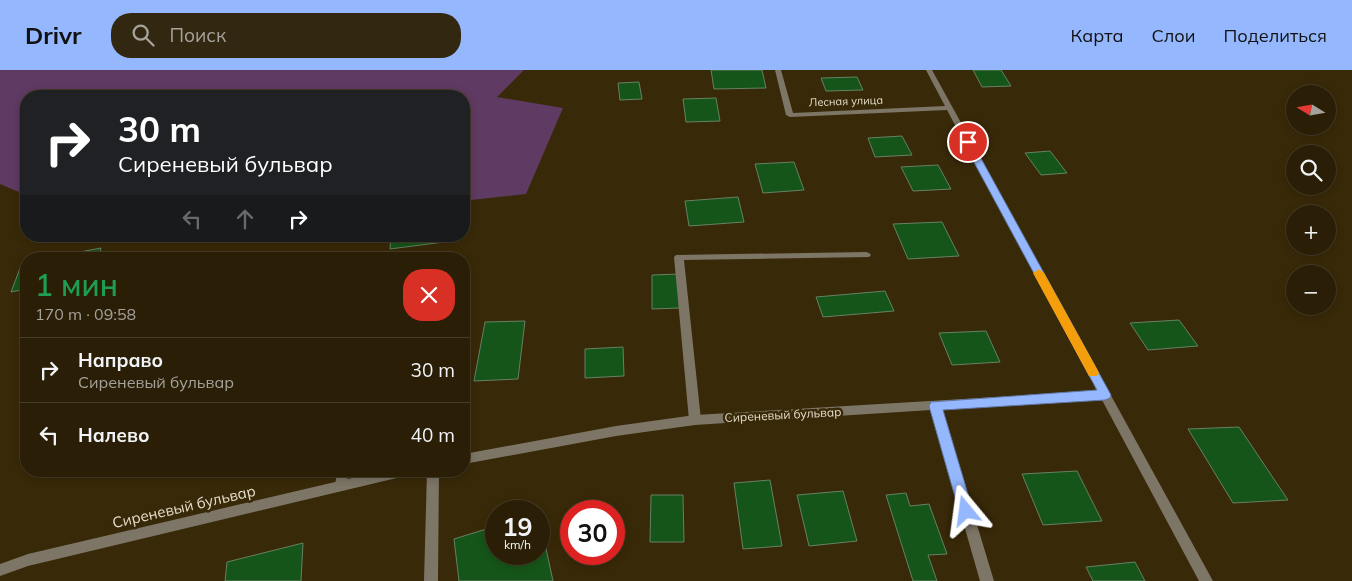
<!DOCTYPE html>
<html lang="ru">
<head>
<meta charset="utf-8">
<style>
	body { margin:0; font-family:Mulish,sans-serif; background:#322710; color:#f1f3f6; height:100vh; display:flex; flex-direction:column; font-size:19px; white-space:nowrap }
	* { box-sizing:border-box; margin:0 }
	p { font-size:16px; color:#a5a29b }
	.icon { flex:none; width:28px; height:28px; fill:none; stroke:currentColor; stroke-width:2; stroke-linecap:round; stroke-linejoin:round }
	.map { position:relative; flex:1; overflow:hidden }
	.details { position:absolute; left:20px; top:182px; width:450px; height:225px; display:flex; flex-direction:column; background:#2a1f06; border-radius:20px; box-shadow:0 2px 8px #0003,0 0 0 1px #463d28 }
	.details>* { flex:none }
	.guide { position:absolute; left:20px; top:20px; width:450px; height:152px; border-radius:20px; box-shadow:0 2px 8px #0003,0 0 0 1px #463d28; background:#202124; color:#fff; overflow:hidden }
	.needle { width:32px; rotate:281deg }
	.tools { position:absolute; left:1286px; top:15px; display:grid; gap:10px }
	.tools a { display:grid; place-items:center; width:50px; height:50px; border-radius:50%; background:#2a1f06; box-shadow:0 2px 8px #0003,0 0 0 1px #463d28; font-size:25px }
	.speed { position:absolute; left:485px; top:430px; display:flex; gap:10px; font-size:25px; font-weight:700; text-align:center }
	.speed>* { display:grid; place-content:center; width:65px; height:65px; border-radius:50%; background:#2a1f06; box-shadow:0 2px 8px #0003,0 0 0 1px #463d28; line-height:1 }
	.speed small { font-size:12px; font-weight:400 }
	.speed .limit { border:8px solid #d22; background:#fff; color:#111 }
	.pin { position:absolute; display:grid; place-items:center; width:42px; height:42px; color:#fff; margin:-21px; border:2px solid #fff; border-radius:50%; box-shadow:0 1px 5px #0007 }
	.me { position:absolute; width:55px; margin:-28px; rotate:344deg; stroke-linejoin:round; filter:drop-shadow(0 0 4px #0008) }
	.turn { display:flex; align-items:center; gap:18px; height:105px; padding:0 15px; font-size:22px }
	.turn .icon { width:65px; height:65px; stroke-width:2.5 }
	.turn b { display:block; font-size:35px; line-height:42px }
	.lanes { display:flex; align-items:center; height:48px; padding:0 15px; background:#0003; justify-content:center; gap:25px; direction:ltr }
	.lanes .off { opacity:.35 }
	.round { display:grid; place-items:center; flex:none; width:52px; height:52px; border-radius:20px; background:#322710 }
	.summary { display:flex; align-items:center; justify-content:space-between; height:85px; padding:0 15px }
	h1 { font-size:30px; font-weight:600; line-height:38px; color:#1e9e55 }
	ul { padding:0; list-style:none }
	li { display:flex; align-items:center; gap:15px; height:65px; padding:0 15px; border-top:1px solid #463d28 }
	li div { flex:1 }
	li b { display:block; font-size:19px }
	li em { font-style:normal }
	header { display:flex; align-items:center; gap:30px; box-sizing:border-box; height:70px; padding:0 25px; background:#94b7fd; color:#111 }
	header strong { font-size:24px }
	nav { display:flex; gap:28px; margin-inline-start:auto; font-size:18px }
	.search { width:350px; height:45px; background:#322710; display:flex; align-items:center; gap:12px; box-sizing:border-box; padding:0 18px; border-radius:20px; color:#a5a29b; font-size:19px }
	.map>svg:first-child { display:block }
</style>
</head>
<body>
<header>
<strong>Drivr</strong>
<div class="search"><svg class="icon" aria-label="search" viewBox="0 0 24 24"><circle cx="10" cy="10" r="6"/><path d="M15 15l6 6"/></svg>Поиск</div>
<nav><a>Карта</a><a>Слои</a><a>Поделиться</a></nav>
</header>
<div class="map">
<svg width="1352" height="511" viewBox="0 0 1352 511">
	<rect width="100%" height="100%" fill="#382908"/>
	<!-- green -->
	<path fill="#5f3a62" d="M0 0H524L497 27 563 38 526 124 471 130 464 111V26H26V125L0 114Z"/>
	<!-- building -->
	<path fill="#165519" stroke="#668165" d="M711 0H762L766 18 714 19Z
		M973 0H1001L1011 16 982 17Z
		M857 7 863 20 826 21 821 8Z
		M639 12 642 29 620 30 618 13Z
		M716 28 720 51 686 52 683 29Z
		M902 66 912 85 875 87 868 68Z
		M1050 81 1067 103 1041 105 1025 83Z
		M794 92 804 120 763 123 755 94Z
		M938 95 951 119 913 121 901 97Z
		M738 127 744 152 689 156 685 131Z
		M942 152 959 186 908 189 893 154Z
		M391 166H444V172L390 179Z
		M101 178 98 189H43Z
		M26 192V219L11 222 22 193Z
		M679 204 680 238 652 239V205Z
		M885 221 894 241 823 247 816 227Z
		M1179 250 1198 276 1148 280 1130 253Z
		M525 251 518 309 474 311 485 252Z
		M986 261 1000 292 952 295 939 263Z
		M623 277 624 306 585 308V279Z
		M1239 357 1288 430 1233 433 1188 359Z
		M1077 401 1102 451 1043 455 1022 404Z
		M770 410 782 476 743 479 734 413Z
		M843 421 857 471 809 476 797 425Z
		M906 423 910 436 929 434 947 484 928 485 937 511H913L886 425Z
		M651 425H683L684 472H650Z
		M539 446 553 511H459L454 469 496 456V484H539Z
		M303 473 301 511H225L227 492Z
		M1135 492 1145 511H1093L1086 497Z"/>
	<g fill="none" stroke-linecap="round" stroke-linejoin="round">
		<!-- service -->
		<path fill="#7d7667" fill-rule="evenodd" d="M866 182 869 183 871 185 869 187 684 190 701 350 699 353 695 355 691 353 689 350 674 187 676 185Z
			M337 401H349L345 420 341 421 337 420 335 416Z"/>
		<!-- minor -->
		<path fill="#7d7667" fill-rule="evenodd" d="M775 0H781L793 43 945 36 926 0H932L1213 511H1199L1102 330 942 339 994 511H980L931 340 695 355 616 366 464 394V384L616 356 695 345 1097 321 947 40 790 47 786 45Z
			M382 401H411L409 405 405 406 28 496 0 506V494L28 484Z
			M427 401H439L438 511H424Z"/>
	</g>
	<!-- route -->
	<path fill="#94b7fd" stroke="#6077a4" d="M968 69 972 72 1111 325 1110 328 1105 330 943 340 973 441 971 445 966 447 961 445 959 441 929 336 931 332 1097 320 963 72Z"/>
	<!-- slow -->
	<path fill="#f59e0b" d="M1039 199 1044 203 1097 299 1099 303 1097 306H1089L1033 203Z"/>
	<g text-anchor="middle" stroke-width="5" stroke-linejoin="round" paint-order="stroke">
		<!-- far-street labels -->
		<g font-size="11" fill="#e6ddcb" stroke="#382908">
			<text transform="translate(846 31) rotate(-2)" y="4">Лесная улица</text>
		</g>
		<!-- street labels -->
		<g font-size="12" fill="#e6ddcb" stroke="#382908">
			<text transform="translate(783 345) rotate(-3)" y="4">Сиреневый бульвар</text>
		</g>
		<!-- near-street labels -->
		<g font-size="15" fill="#e6ddcb" stroke="#382908">
			<text transform="translate(184 437) rotate(-13)" y="5">Сиреневый бульвар</text>
		</g>
	</g>
</svg>
<div class="tools">
<a><svg class="needle" viewBox="-14 -14 28 28"><path d="M0-13l5 13h-10z" fill="#e53935"/><path d="M0 13l5-13h-10z" fill="#a5a29b"/></svg></a>
<a><svg class="icon" aria-label="search" viewBox="0 0 24 24"><circle cx="10" cy="10" r="6"/><path d="M15 15l6 6"/></svg></a>
<a>+</a>
<a>−</a>
</div>
<div class="speed"><div>19<small>km/h</small></div><div class="limit">30</div></div>
<div class="pin" style="left:968px;top:72px;background:#d93025"><svg class="icon" aria-label="arrive" viewBox="0 0 24 24"><path d="M6 21V4h12l-3 4 3 4H6"/></svg></div>
<svg class="me" style="left:966px;top:441px" viewBox="-20 -20 40 40"><path d="M0-17L14 15 0 8-14 15z" fill="#94b7fd" stroke="#fff" stroke-width="4"/></svg>
<div class="guide">
<div class="turn"><svg class="icon" aria-label="right" viewBox="0 0 24 24"><path d="M7 20v-9h11M14 6l5 5-5 5"/></svg><div><b>30 m</b>Сиреневый бульвар</div></div>
<div class="lanes"><svg class="icon off" aria-label="left" viewBox="0 0 24 24"><path d="M17 20v-9H6M10 6l-5 5 5 5"/></svg><svg class="icon off" aria-label="ahead" viewBox="0 0 24 24"><path d="M12 20V5M6 11l6-6 6 6"/></svg><svg class="icon" aria-label="right" viewBox="0 0 24 24"><path d="M7 20v-9h11M14 6l5 5-5 5"/></svg></div>
</div>
<section class="details">
<div class="summary"><div><h1>1 мин</h1><p>170 m · 09:58</p></div><a class="round" style="background:#d93025;color:#fff"><svg class="icon" aria-label="close" viewBox="0 0 24 24"><path d="M6 6l12 12M18 6L6 18"/></svg></a></div>
<ul>
<li><svg class="icon" aria-label="right" viewBox="0 0 24 24"><path d="M7 20v-9h11M14 6l5 5-5 5"/></svg><div><b>Направо</b><p>Сиреневый бульвар</p></div><em>30 m</em></li>
<li><svg class="icon" aria-label="left" viewBox="0 0 24 24"><path d="M17 20v-9H6M10 6l-5 5 5 5"/></svg><div><b>Налево</b></div><em>40 m</em></li>
</ul>
</section>
</div>
</body>
</html>
